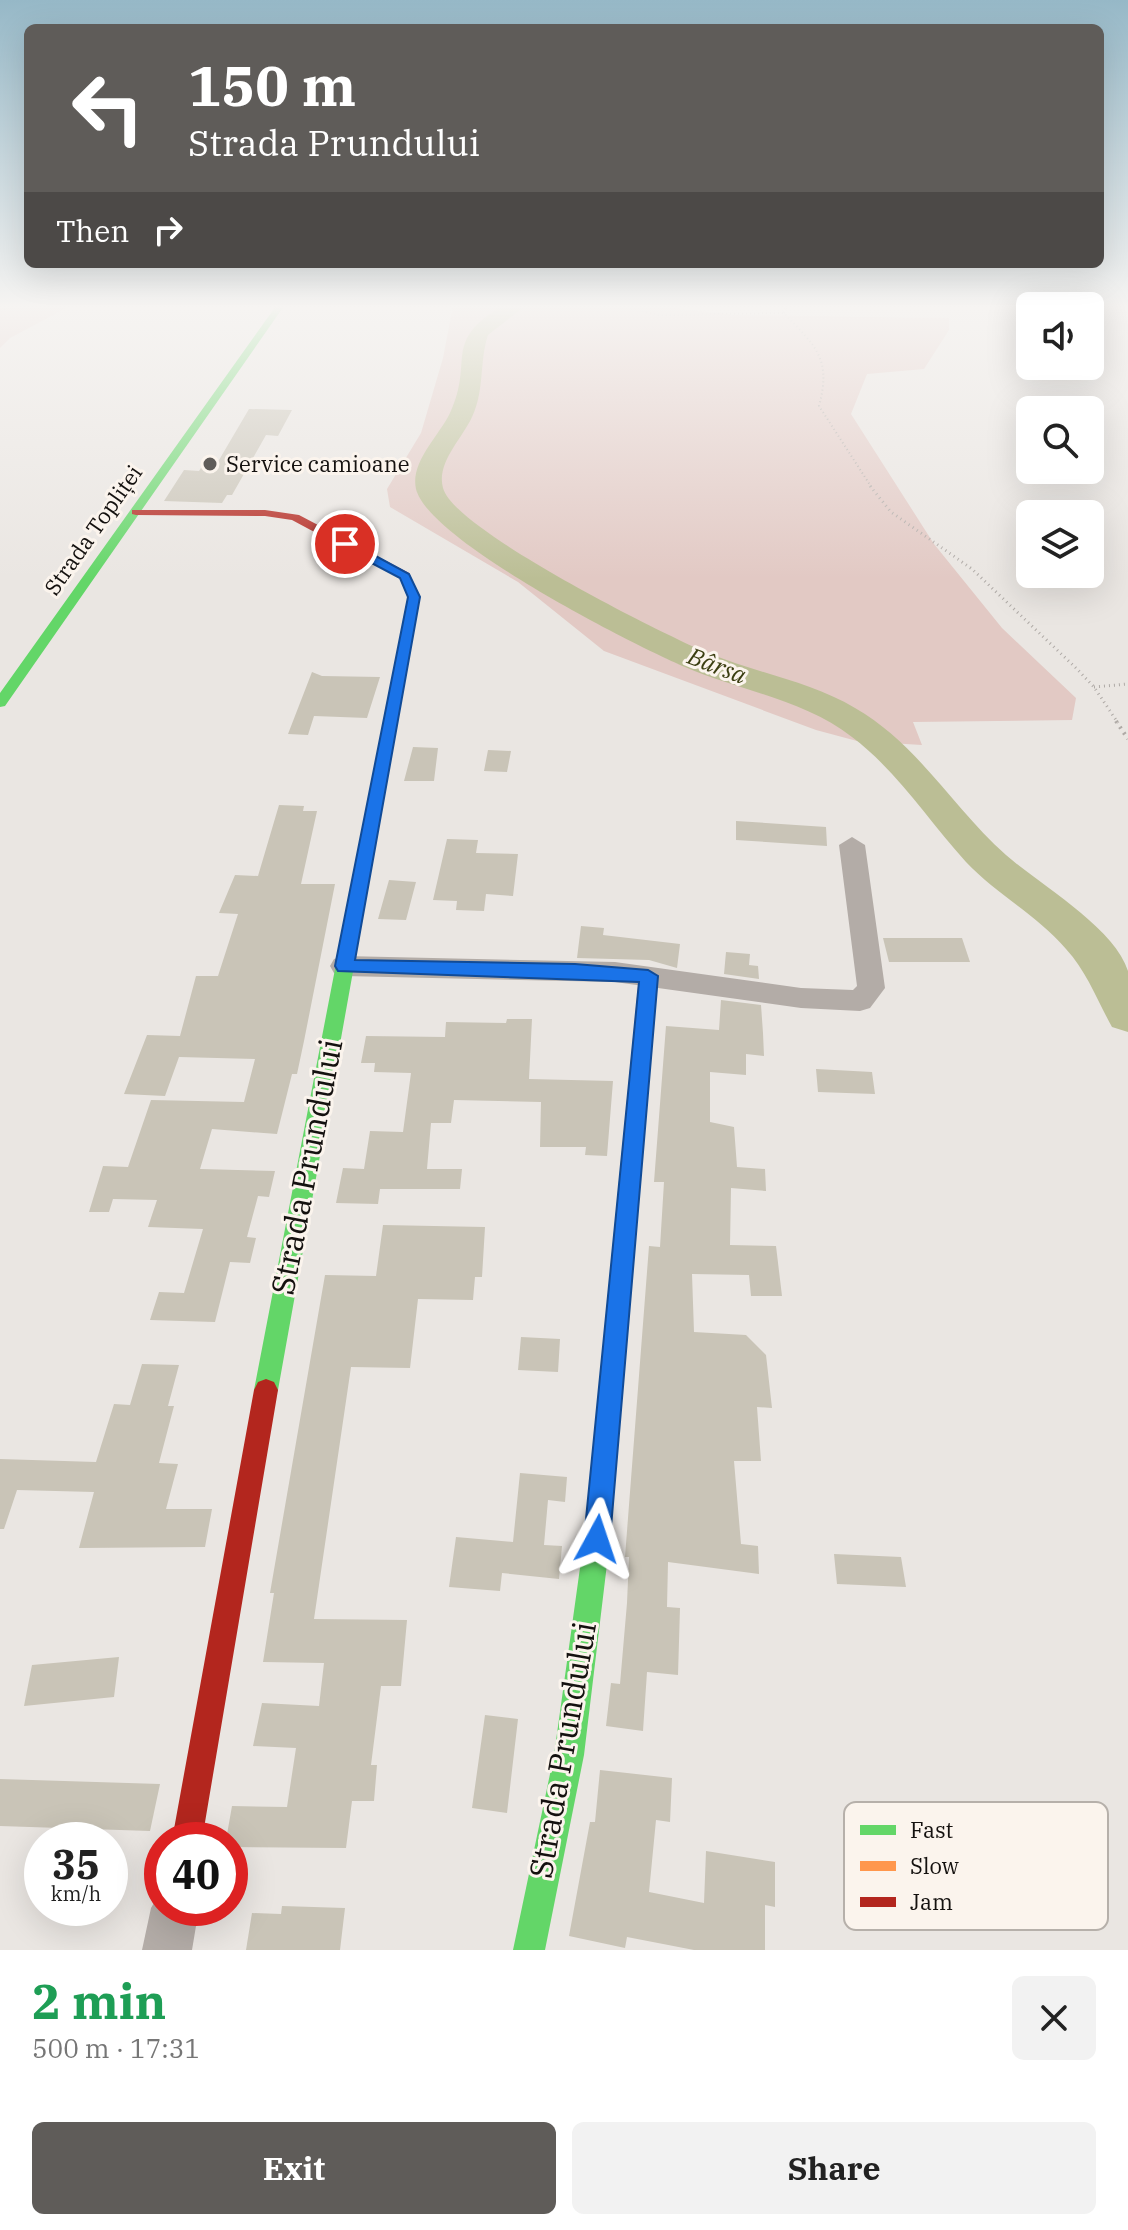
<!DOCTYPE html>
<html lang="en">
<head>
<meta charset="utf-8">
<style>
	body { margin:0; font-family:"IBM Plex Serif",serif; background:#f2f2f2; color:#222; height:100vh; display:flex; flex-direction:column; font-size:30px; white-space:nowrap }
	* { box-sizing:border-box; margin:0 }
	p { font-size:26px; color:#767676 }
	.icon { flex:none; width:44px; height:44px; fill:none; stroke:currentColor; stroke-width:2; stroke-linecap:round; stroke-linejoin:round }
	.map { position:relative; height:1950px; overflow:hidden }
	.details { display:flex; flex-direction:column; background:#fff; flex:1 }
	.details>* { flex:none }
	.top-card { position:absolute; left:24px; top:24px; width:1080px; height:244px; border-radius:12px; box-shadow:0 8px 32px #0002; background:#5f5c59; color:#fff; overflow:hidden }
	.controls { position:absolute; left:1016px; top:292px; display:grid; gap:16px }
	.controls a { display:grid; place-items:center; width:88px; height:88px; border-radius:12px; background:#fff; box-shadow:0 8px 32px #0002; font-size:40px }
	.speed { position:absolute; left:24px; top:1822px; display:flex; gap:16px; font-size:40px; font-weight:700; text-align:center }
	.speed>* { display:grid; place-content:center; width:104px; height:104px; border-radius:50%; background:#fff; box-shadow:0 8px 32px #0002; line-height:1 }
	.speed small { font-size:20px; font-weight:400 }
	.speed .limit { border:12px solid #d22; background:#fff; color:#111 }
	.pin { position:absolute; display:grid; place-items:center; width:68px; height:68px; color:#fff; margin:-34px; border:4px solid #fff; border-radius:50%; box-shadow:0 2px 8px #0007 }
	.me { position:absolute; width:88px; margin:-44px; rotate:5deg; stroke-linejoin:round; filter:drop-shadow(0 0 6px #0008) }
	.turn { display:flex; align-items:center; gap:28px; height:168px; padding:0 32px; font-size:36px }
	.turn .icon { width:104px; height:104px; stroke-width:2.5 }
	.turn b { display:block; font-size:56px; line-height:68px }
	.then { display:flex; align-items:center; height:76px; padding:0 32px; background:#0003; gap:16px; font-size:30px }
	.round { display:grid; place-items:center; flex:none; width:84px; height:84px; border-radius:12px; background:#f2f2f2 }
	.headline { display:flex; align-items:center; justify-content:space-between; height:136px; padding:0 32px }
	h1 { font-size:48px; font-weight:800; line-height:60px; color:#1e9e55 }
	.button { display:flex; gap:16px; margin-top:auto; padding:16px 32px }
	.button a { flex:1; height:92px; border-radius:12px; background:#5f5c59; color:#fff; font-size:32px; font-weight:800; line-height:92px; text-align:center }
	.button a+a { background:#f2f2f2; color:#222 }
	.map>svg:first-child { display:block }
</style>
</head>
<body>
<div class="map">
<svg width="1128" height="1950" viewBox="0 0 1128 1950">
	<rect width="100%" height="100%" fill="#eae6e2"/>
	<!-- green -->
	<path fill="#e2c9c4" d="M0 306H70L10 338 0 348Z
		M453 306H654L735 315 949 318V330L924 369 867 374 851 414 934 544 1002 628 1076 698 1072 720 913 722 922 745 857 741 816 730 604 651 518 582 390 507 387 489 421 433 443 358Z"/>
	<g fill="none" stroke-linecap="round" stroke-linejoin="round">
		<!-- river -->
		<path fill="#bbbe95" fill-rule="evenodd" d="M502 306H525L488 335C479 362 485 390 472 417 462 439 436 463 443 488 454 530 663 634 708 653 756 673 810 681 855 708 918 744 953 808 1006 855 1040 885 1114 927 1128 971 1128 988 1128 1014 1128 1032L1112 1027C1097 1000 1087 972 1066 949 1037 915 996 894 966 862 928 820 897 771 852 737 803 699 740 691 685 667 633 645 429 541 416 489 410 462 439 436 450 413 475 360 441 343 502 306Z"/>
	</g>
	<!-- building -->
	<path fill="#c9c4b7" d="M249 409 292 410 278 436 266 435 232 495H227L222 503 164 501 184 470 199 471 206 460H219Z
		M312 672 322 676 380 677 367 718 314 716 308 735 288 734Z
		M413 747 438 748 434 781H404Z
		M488 750 511 751 507 772 484 771Z
		M279 805 304 806 303 811H317L301 884H335L304 1041 297 1074H292L277 1134 212 1129 200 1169 275 1171 269 1197 258 1196 247 1237 256 1238 250 1263 230 1262 215 1322 150 1320 159 1292 184 1293 203 1229 148 1227 157 1200 113 1199 109 1212H89L103 1166 128 1167 151 1100 244 1102 255 1059 179 1057 165 1096 124 1094 147 1035 180 1036 196 976H218L238 914 219 913 235 875 258 876Z
		M736 821 826 827 827 846 736 840Z
		M447 839 478 840 476 853 518 854 513 896 486 894 484 911 456 910 457 901 433 900Z
		M389 880 416 882 406 920 378 919Z
		M581 926 604 928 603 935 680 944 677 968 649 960 577 958Z
		M883 938H962L970 962H889Z
		M726 952 750 954 749 965 758 966 759 979 724 974Z
		M721 1000 761 1005 763 1033 764 1056 746 1054V1075L710 1072V1122L734 1127 737 1167 765 1169 766 1191 731 1188 730 1245 776 1246 782 1296H751L749 1275 692 1274 694 1332 746 1335 766 1355 772 1408 757 1407 761 1461H734L741 1544 758 1546 759 1574 668 1562 667 1607 680 1608 678 1675 647 1672 643 1731 606 1726 611 1683 620 1684 627 1603 629 1557H625L649 1246 660 1247 664 1182H654L666 1026 719 1030Z
		M507 1019H532L529 1079 613 1081 607 1156 585 1155 586 1147H540L541 1102 454 1100 451 1123H431L427 1169H462L460 1189H380L378 1204 336 1203 343 1168 364 1169 370 1131 403 1132 411 1073 374 1072 375 1063H361L366 1036 445 1037 446 1022 506 1023Z
		M816 1069 872 1072 875 1094 818 1092Z
		M383 1225 485 1227 482 1277H475L473 1300 418 1299 410 1368 351 1367 314 1619 407 1620 401 1686H381L371 1765H377L374 1801H352L346 1848 230 1847V1840H226L232 1806 287 1807 296 1748 253 1746 262 1703 319 1706 324 1663 263 1662 274 1593H270L325 1275 376 1276Z
		M521 1337 560 1339 558 1372 518 1370Z
		M142 1364 179 1365 168 1406H174L159 1463 178 1464 166 1509H212L205 1547 79 1548 94 1492 17 1490 4 1529H0V1459L96 1462 114 1404 130 1405Z
		M520 1473 567 1477 565 1502 548 1500 544 1545 562 1546 559 1579 502 1573 500 1591 449 1587 456 1537 513 1542Z
		M834 1554 901 1557 906 1587 837 1584Z
		M119 1657 114 1697 24 1706 32 1665Z
		M485 1715 518 1719 507 1813 472 1808Z
		M600 1770 672 1778 670 1822 656 1820 649 1892 704 1903 706 1851 775 1862V1907L765 1905V1950H694L627 1937 625 1948 569 1936 590 1822H595Z
		M0 1779 160 1784 150 1831 0 1826Z
		M282 1906 345 1908 340 1950H246L252 1913 281 1914Z"/>
	<g fill="none" stroke-linecap="round" stroke-linejoin="round">
		<!-- path-far2 -->
		<path stroke="#afaaa6" stroke-width="2" stroke-dasharray="1 3" stroke-linecap="butt" d="M619 306 659 315 784 313C815 346 832 358 819 406L872 488
			M0 310 18 306
			M784 313 787 306"/>
		<!-- path-far1 -->
		<path stroke="#afaaa6" stroke-width="3" stroke-dasharray="1 4" stroke-linecap="butt" d="M870 486 891 512 972 569 1076 668 1094 687 1118 723
			M1094 687 1128 684"/>
		<!-- path -->
		<path stroke="#afaaa6" stroke-width="4" stroke-dasharray="2 5" stroke-linecap="butt" d="M1116 721 1128 739"/>
		<!-- street -->
		<path fill="#b3aca7" fill-rule="evenodd" d="M852 837 865 845 885 988 870 1008 860 1011 801 1008 615 982 344 976 334 973 330 966 334 959 344 956 615 962 801 988 853 990 857 986 839 845Z
			M162 1889V1908H199L192 1950H142L151 1908Z"/>
		<!-- fast -->
		<path fill="#63d668" fill-rule="evenodd" d="M276 306H284L5 706 0 707V693Z
			M350 932 359 938 278 1390 274 1398 266 1401 258 1398 254 1390 341 938Z
			M632 1142 639 1144 642 1150 610 1539 584 1755 545 1950H513L554 1755 584 1539 622 1150 625 1144Z"/>
		<!-- slow -->
		<path fill="#ff974d" fill-rule="evenodd" d="M411 607 417 611 359 938 350 944 341 938 405 611Z
			M648 970 657 976 642 1150 639 1156 632 1158 625 1156 622 1150 639 976Z"/>
		<!-- jam -->
		<path fill="#b3261e" fill-rule="evenodd" d="M132 510H265L299 515 409 573 420 597 417 611 411 615 405 611 408 597 400 578 292 520 265 516 136 515 132 514Z
			M266 1379 274 1382 278 1390 202 1840H172L254 1390 258 1382Z"/>
	</g>
	<!-- sky -->
	<linearGradient id="sky" x2="0" y2="1"><stop stop-color="#96b8c7"/><stop offset="0.53" stop-color="#f6f4f2"/><stop offset="1" stop-color="#f6f4f2" stop-opacity="0"/></linearGradient>
	<rect width="1128" height="579" fill="url(#sky)"/>
	<!-- route -->
	<path fill="#1a73e8" stroke="#114b97" stroke-width="2" d="M341 542H350L409 574 420 597 355 960 575 964 648 970 658 976 610 1539 606 1548 597 1552 587 1548 584 1539 639 982 338 971 335 966 408 597 400 578 341 547Z"/>
	<!-- markers -->
	<circle fill="#5f5c59" stroke="#fbf4ed" stroke-width="3" cx="210" cy="464" r="8"/>
	<g text-anchor="middle" stroke-width="6" stroke-linejoin="round" paint-order="stroke">
		<!-- far-poi labels -->
		<g font-size="22" fill="#14110f" stroke="#fbf4ed" text-anchor="start">
			<text x="226" y="472">Service camioane</text>
		</g>
		<!-- far-street labels -->
		<g font-size="22" fill="#14110f" stroke="#fbf4ed">
			<text transform="translate(93 530) rotate(-55)" y="8">Strada Topliței</text>
		</g>
		<!-- far-water labels -->
		<g font-size="24" font-style="italic" fill="#3b3e11" stroke="#fbf4ed">
			<text transform="translate(717 666) rotate(21)" y="8">Bârsa</text>
		</g>
		<!-- near-street labels -->
		<g font-size="32" fill="#14110f" stroke="#fbf4ed">
			<text transform="translate(307 1167) rotate(-79)" y="11">Strada Prundului</text>
			<text transform="translate(563 1750) rotate(-80)" y="11">Strada Prundului</text>
		</g>
	</g>
	<!-- legend -->
	<rect x="844" y="1802" width="264" height="128" rx="12" fill="#fbf4ed" stroke="#b6b0aa" stroke-width="2"/>
	<rect x="860" y="1825" width="36" height="10" fill="#63d668"/>
	<rect x="860" y="1861" width="36" height="10" fill="#ff974d"/>
	<rect x="860" y="1897" width="36" height="10" fill="#b3261e"/>
	<g font-size="22" fill="#14110f">
		<text x="910" y="1838">Fast</text>
		<text x="910" y="1874">Slow</text>
		<text x="910" y="1910">Jam</text>
	</g>
</svg>
<div class="controls">
<a><svg class="icon" aria-label="sound" viewBox="0 0 24 24"><path d="M4 9h4l5-4v14l-5-4H4zM17 9q2 3 0 6"/></svg></a>
<a><svg class="icon" aria-label="search" viewBox="0 0 24 24"><circle cx="10" cy="10" r="6"/><path d="M15 15l6 6"/></svg></a>
<a><svg class="icon" aria-label="layers" viewBox="0 0 24 24"><path d="M12 4l9 5-9 5-9-5zM3 14l9 5 9-5"/></svg></a>
</div>
<div class="speed"><div>35<small>km/h</small></div><div class="limit">40</div></div>
<div class="pin" style="left:345px;top:544px;background:#d93025"><svg class="icon" aria-label="arrive" viewBox="0 0 24 24"><path d="M6 21V4h12l-3 4 3 4H6"/></svg></div>
<svg class="me" style="left:597px;top:1539px" viewBox="-20 -20 40 40"><path d="M0-17L14 15 0 8-14 15z" fill="#1a73e8" stroke="#fff" stroke-width="4"/></svg>
<div class="top-card">
<div class="turn"><svg class="icon" aria-label="left" viewBox="0 0 24 24"><path d="M17 20v-9H6M10 6l-5 5 5 5"/></svg><div><b>150 m</b>Strada Prundului</div></div>
<div class="then">Then<svg class="icon" aria-label="right" viewBox="0 0 24 24"><path d="M7 20v-9h11M14 6l5 5-5 5"/></svg></div>
</div>
</div>
<section class="details">
<div class="headline"><div><h1>2 min</h1><p>500 m · 17:31</p></div><a class="round"><svg class="icon" aria-label="close" viewBox="0 0 24 24"><path d="M6 6l12 12M18 6L6 18"/></svg></a></div>
<div class="button"><a>Exit</a><a>Share</a></div>
</section>
</body>
</html>
